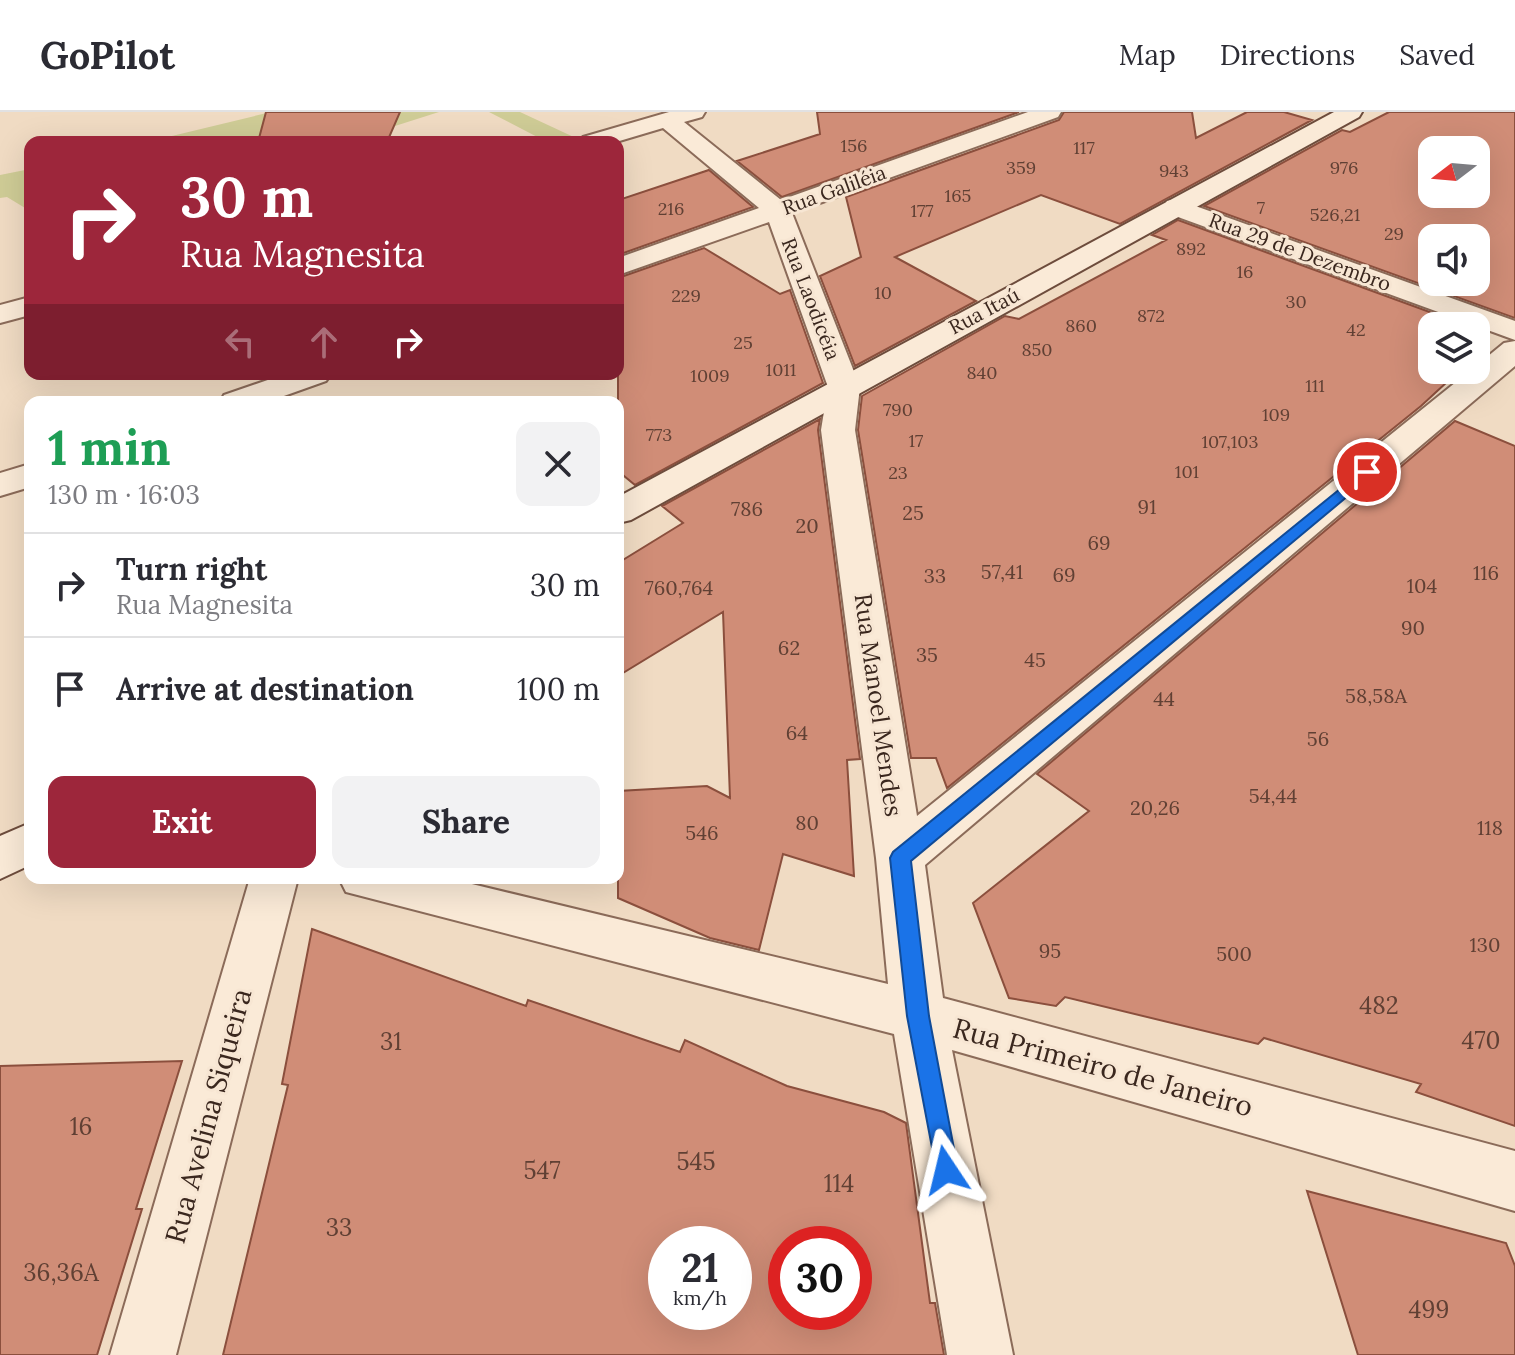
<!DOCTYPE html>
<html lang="en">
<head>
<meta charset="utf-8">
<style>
	body { margin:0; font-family:Lora,serif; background:#f2f2f3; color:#2b2b33; height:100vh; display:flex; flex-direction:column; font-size:30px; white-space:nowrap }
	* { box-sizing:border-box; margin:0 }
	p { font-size:26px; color:#7c7c81 }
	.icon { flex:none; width:44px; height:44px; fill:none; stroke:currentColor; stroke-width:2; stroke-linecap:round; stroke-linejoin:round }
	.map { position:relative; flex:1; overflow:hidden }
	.details { position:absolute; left:24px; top:284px; width:600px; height:488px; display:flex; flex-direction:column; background:#fff; border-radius:16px; box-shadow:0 8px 32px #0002 }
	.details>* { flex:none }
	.guide { position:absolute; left:24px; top:24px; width:600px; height:244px; border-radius:16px; box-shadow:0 8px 32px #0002; background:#9d263b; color:#fff; overflow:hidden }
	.needle { width:52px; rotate:254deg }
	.buttons { position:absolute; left:1418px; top:24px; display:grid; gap:16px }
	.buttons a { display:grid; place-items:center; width:72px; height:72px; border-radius:16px; background:#fff; box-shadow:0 8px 32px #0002; font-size:40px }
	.speed { position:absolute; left:648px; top:1114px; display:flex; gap:16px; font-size:40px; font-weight:700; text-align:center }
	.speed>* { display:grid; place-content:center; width:104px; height:104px; border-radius:50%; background:#fff; box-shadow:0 8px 32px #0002; line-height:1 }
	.speed small { font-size:20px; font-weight:400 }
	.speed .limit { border:12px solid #d22; background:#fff; color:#111 }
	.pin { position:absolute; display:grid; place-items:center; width:68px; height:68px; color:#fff; margin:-34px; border:4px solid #fff; border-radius:50%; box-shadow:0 2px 8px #0007 }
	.me { position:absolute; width:88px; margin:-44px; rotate:350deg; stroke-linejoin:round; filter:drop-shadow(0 0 6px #0008) }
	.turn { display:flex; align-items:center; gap:28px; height:168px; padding:0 24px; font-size:36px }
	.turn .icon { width:104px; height:104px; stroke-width:2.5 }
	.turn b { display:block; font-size:56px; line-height:68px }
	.lanes { display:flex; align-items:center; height:76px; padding:0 24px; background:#0003; justify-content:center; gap:40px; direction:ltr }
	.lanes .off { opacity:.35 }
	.round { display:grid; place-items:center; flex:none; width:84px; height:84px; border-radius:16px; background:#f2f2f3 }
	.headline { display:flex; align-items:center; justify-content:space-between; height:136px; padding:0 24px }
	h1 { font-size:48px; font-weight:800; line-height:60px; color:#1e9e55 }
	.action { display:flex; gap:16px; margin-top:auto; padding:16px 24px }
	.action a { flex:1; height:92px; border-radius:16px; background:#9d263b; color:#fff; font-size:32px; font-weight:800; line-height:92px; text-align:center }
	.action a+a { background:#f2f2f3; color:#2b2b33 }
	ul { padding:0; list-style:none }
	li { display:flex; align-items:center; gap:24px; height:104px; padding:0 24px; border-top:2px solid #e1e1e2 }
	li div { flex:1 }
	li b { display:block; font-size:30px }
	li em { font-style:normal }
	header { display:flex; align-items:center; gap:48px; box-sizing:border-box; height:112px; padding:0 40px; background:#fff; border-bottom:2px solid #e1e1e2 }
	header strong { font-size:38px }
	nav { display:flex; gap:44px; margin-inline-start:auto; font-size:28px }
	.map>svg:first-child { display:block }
</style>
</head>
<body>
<header>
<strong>GoPilot</strong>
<nav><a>Map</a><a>Directions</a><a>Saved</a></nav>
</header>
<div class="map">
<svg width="1515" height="1243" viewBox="0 0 1515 1243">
	<rect width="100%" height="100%" fill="#f0dbc3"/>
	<!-- green -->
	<path fill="#cfcc96" d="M271 0H439L373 21 401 30H147Z
		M489 0H520L578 27 547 30Z
		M30 57V99L7 85 0 86V63Z"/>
	<!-- building -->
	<path fill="#d08d77" stroke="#8b4f3d" stroke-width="2" fill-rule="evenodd" d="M266 0H400L387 30H258Z
		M817 0H1019L782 85 737 49 820 22Z
		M1064 0H1192L1196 26 1247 0H1284L1312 8 1120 112 1041 83 895 145 976 189 855 254 820 164 861 145 846 85 1059 8Z
		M1389 0H1515V206L1204 94 1342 18 1350 20ZM1432 38H1476V82H1432ZM1432 126H1476V170H1432Z
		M709 58 753 95 618 143V84L622 87Z
		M1178 108 1468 214H1432V258H1460L1421 294 947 676 936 646H911L858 318 862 284 1005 204 1019 207 1166 128 1152 123Z
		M704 136 780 182 790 178 823 271 635 373 618 359V166Z
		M820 307 818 318 860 647 847 648 854 764 783 742 759 838 710 826 618 786V679L707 674 730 686 723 500 618 564V451L683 411 662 394Z
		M1455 309 1515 334V1014L1416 980 1421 972 1264 926 1258 932 1065 885 1056 894 1009 886 973 791 1089 699 1037 662Z
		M312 817 526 894 528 888 680 940 685 928 787 974 884 1000 906 1011 930 1191H935L944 1243H223L288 973 282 972ZM666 1132H734V1200H666ZM786 1132H854V1200H786Z
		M182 949 136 1097H142L97 1243H0V954Z
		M1307 1079 1506 1131 1515 1154V1243H1358Z"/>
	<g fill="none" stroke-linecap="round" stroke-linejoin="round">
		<defs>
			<path id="street" d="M669 0H705L702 5 684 10 781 88 1028 0H1061L1058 5 792 101 860 275 855 318 917 704 1471 258H1476V254L1504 231 1515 229V254L925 753 943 886 1515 1039V1099L952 938 1013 1243H947L894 922 346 780 339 766H447L888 872 876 746 821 318 828 275 769 110 618 163V146L759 96 663 16 616 30H579L583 25Z
				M1176 87 1515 209V228L1167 101 1163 95 1167 89Z
				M30 185V203L0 211V193Z
				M285 262H331L326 269 267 290H220L224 283Z
				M30 352V375L0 384V361Z
				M250 766H298L176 1243H110Z"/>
			<path id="secondary" d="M1334 0H1362L1359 5 631 408 618 411V385Z
				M30 711V753L0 767V724Z"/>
		</defs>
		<!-- street casing -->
		<use href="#street" stroke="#8b6b59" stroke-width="4"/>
		<!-- secondary casing -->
		<use href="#secondary" stroke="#6d4c3c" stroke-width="4"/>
		<!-- street -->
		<use href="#street" fill="#faead7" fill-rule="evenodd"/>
		<!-- secondary -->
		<use href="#secondary" fill="#faead7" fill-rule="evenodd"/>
	</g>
	<!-- route -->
	<path fill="#1a73e8" stroke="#114b97" stroke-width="2" d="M1367 355 1373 357V363L911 749 929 904 958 1058 955 1067 946 1070 938 1067 907 904 890 746 893 740Z"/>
	<g text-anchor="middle" stroke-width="6" stroke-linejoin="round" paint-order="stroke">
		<!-- far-number labels -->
		<g font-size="18" fill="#604034">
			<text x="854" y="40">156</text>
			<text x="1084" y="42">117</text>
			<text x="1021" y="62">359</text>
			<text x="1344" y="62">976</text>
			<text x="1174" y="65">943</text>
			<text x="958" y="90">165</text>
			<text x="1261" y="102">7</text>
			<text x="671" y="103">216</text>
			<text x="922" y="105">177</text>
			<text x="1335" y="109">526,21</text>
			<text x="1394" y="128">29</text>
			<text x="1191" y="143">892</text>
			<text x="1245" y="166">16</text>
			<text x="883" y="187">10</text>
			<text x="686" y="190">229</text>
			<text x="1296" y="196">30</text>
			<text x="1151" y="210">872</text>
			<text x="1081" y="220">860</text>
			<text x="1356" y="224">42</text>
			<text x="743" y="237">25</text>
			<text x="1037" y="244">850</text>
			<text x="781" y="264">1011</text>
			<text x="982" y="267">840</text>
			<text x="710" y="270">1009</text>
			<text x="1315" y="280">111</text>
			<text x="898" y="304">790</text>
			<text x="1276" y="309">109</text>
			<text x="659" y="329">773</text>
			<text x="916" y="335">17</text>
			<text x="1230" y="336">107,103</text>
			<text x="1187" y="366">101</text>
			<text x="898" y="367">23</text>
		</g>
		<!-- far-street labels -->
		<g font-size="20" fill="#3a271e" stroke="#f7e6d3">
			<text transform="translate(834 78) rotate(-20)" y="7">Rua Galiléia</text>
			<text transform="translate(1300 140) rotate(20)" y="7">Rua 29 de Dezembro</text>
			<text transform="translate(811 187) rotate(69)" y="7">Rua Laodicéia</text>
			<text transform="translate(984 199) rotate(-28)" y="7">Rua Itaú</text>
		</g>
		<!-- number labels -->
		<g font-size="20" fill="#604034">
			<text x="1147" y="402">91</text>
			<text x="747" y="404">786</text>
			<text x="913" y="408">25</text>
			<text x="807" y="421">20</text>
			<text x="1099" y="438">69</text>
			<text x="1002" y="467">57,41</text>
			<text x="1486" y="468">116</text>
			<text x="1064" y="470">69</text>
			<text x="935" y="471">33</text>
			<text x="1422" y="481">104</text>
			<text x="679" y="483">760,764</text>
			<text x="1413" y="523">90</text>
			<text x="789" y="543">62</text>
			<text x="927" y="550">35</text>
			<text x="1035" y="555">45</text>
			<text x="1376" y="591">58,58A</text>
			<text x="1164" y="594">44</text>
			<text x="797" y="628">64</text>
			<text x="1318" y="634">56</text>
			<text x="1273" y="691">54,44</text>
			<text x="1155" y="703">20,26</text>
			<text x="807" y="718">80</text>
			<text x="1490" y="723">118</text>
			<text x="702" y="728">546</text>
			<text x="1485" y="840">130</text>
			<text x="1050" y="846">95</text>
			<text x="1234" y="849">500</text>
		</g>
		<!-- street labels -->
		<g font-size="24" fill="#3a271e" stroke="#f7e6d3">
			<text transform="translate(878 593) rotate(82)" y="8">Rua Manoel Mendes</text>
		</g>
		<!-- near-number labels -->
		<g font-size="24" fill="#604034">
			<text x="1379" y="902">482</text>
			<text x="1481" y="937">470</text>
			<text x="391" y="938">31</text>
			<text x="81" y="1023">16</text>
			<text x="696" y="1058">545</text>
			<text x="542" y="1067">547</text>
			<text x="839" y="1080">114</text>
			<text x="339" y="1124">33</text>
			<text x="61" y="1169">36,36A</text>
			<text x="1429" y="1206">499</text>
		</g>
		<!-- near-street labels -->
		<g font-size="28" fill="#3a271e" stroke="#f7e6d3">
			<text transform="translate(1103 955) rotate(15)" y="10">Rua Primeiro de Janeiro</text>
			<text transform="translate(208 1004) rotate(-75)" y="10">Rua Avelina Siqueira</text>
		</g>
	</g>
</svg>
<div class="buttons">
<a><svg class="needle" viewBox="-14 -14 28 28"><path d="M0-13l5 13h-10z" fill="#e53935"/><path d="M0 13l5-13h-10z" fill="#7c7c81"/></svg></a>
<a><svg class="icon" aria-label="sound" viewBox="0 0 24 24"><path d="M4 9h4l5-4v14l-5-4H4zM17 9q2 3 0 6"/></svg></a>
<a><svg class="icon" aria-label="layers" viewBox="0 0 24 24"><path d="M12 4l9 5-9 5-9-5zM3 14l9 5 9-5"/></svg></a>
</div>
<div class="speed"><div>21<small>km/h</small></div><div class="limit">30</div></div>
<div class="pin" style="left:1367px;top:360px;background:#d93025"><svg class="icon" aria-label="arrive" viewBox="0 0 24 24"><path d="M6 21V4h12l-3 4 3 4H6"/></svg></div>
<svg class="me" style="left:946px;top:1058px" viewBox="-20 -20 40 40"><path d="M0-17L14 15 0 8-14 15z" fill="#1a73e8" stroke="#fff" stroke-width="4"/></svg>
<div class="guide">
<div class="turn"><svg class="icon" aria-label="right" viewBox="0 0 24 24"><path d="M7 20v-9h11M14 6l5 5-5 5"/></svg><div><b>30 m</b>Rua Magnesita</div></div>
<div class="lanes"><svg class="icon off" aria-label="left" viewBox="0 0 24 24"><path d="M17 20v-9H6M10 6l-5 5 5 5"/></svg><svg class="icon off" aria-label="ahead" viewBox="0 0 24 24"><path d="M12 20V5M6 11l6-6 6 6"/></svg><svg class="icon" aria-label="right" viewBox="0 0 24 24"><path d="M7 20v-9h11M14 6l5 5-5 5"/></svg></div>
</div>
<section class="details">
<div class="headline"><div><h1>1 min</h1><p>130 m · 16:03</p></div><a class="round"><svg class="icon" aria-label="close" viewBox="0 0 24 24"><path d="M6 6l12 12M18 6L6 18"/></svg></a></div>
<ul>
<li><svg class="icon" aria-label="right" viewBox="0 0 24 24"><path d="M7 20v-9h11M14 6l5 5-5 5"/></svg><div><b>Turn right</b><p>Rua Magnesita</p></div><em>30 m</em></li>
<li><svg class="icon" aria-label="arrive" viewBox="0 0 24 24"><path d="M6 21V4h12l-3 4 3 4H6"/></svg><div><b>Arrive at destination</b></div><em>100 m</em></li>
</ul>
<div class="action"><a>Exit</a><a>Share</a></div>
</section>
</div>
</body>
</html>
